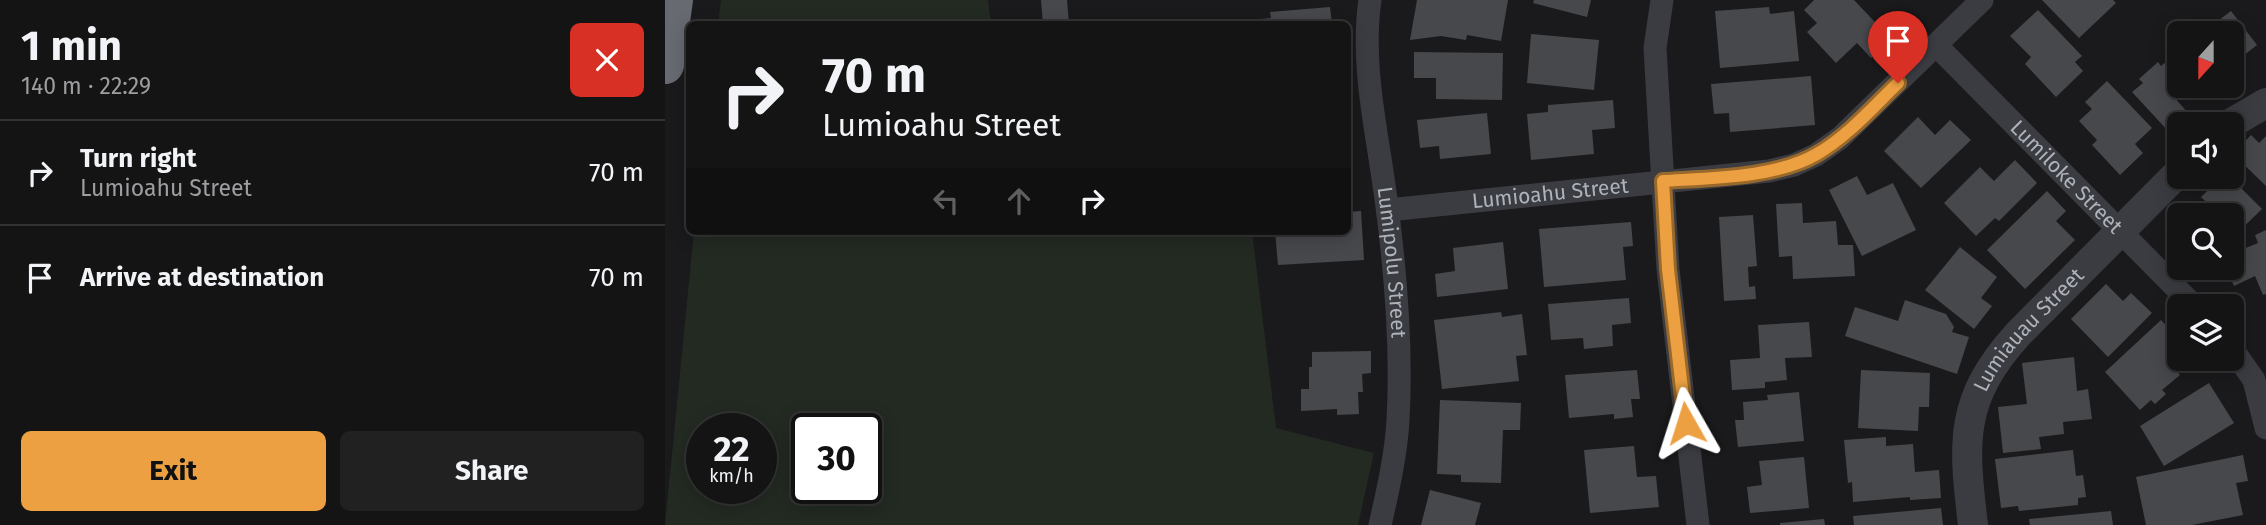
<!DOCTYPE html>
<html lang="en">
<head>
<meta charset="utf-8">
<style>
	body { margin:0; font-family:"Fira Sans",sans-serif; background:#212122; color:#f1f3f6; height:100vh; display:flex; flex-direction:column; font-size:26px; white-space:nowrap }
	* { box-sizing:border-box; margin:0 }
	p { font-size:23px; color:#9d9ea0 }
	.icon { flex:none; width:38px; height:38px; fill:none; stroke:currentColor; stroke-width:2; stroke-linecap:round; stroke-linejoin:round }
	.map { position:relative; flex:1; overflow:hidden }
	.details { display:flex; flex-direction:column; background:#141415; width:665px }
	.details>* { flex:none }
	.guide { position:absolute; left:21px; top:21px; width:665px; height:214px; border-radius:10px; box-shadow:0 4px 18px #0003,0 0 0 2px #333334; background:#141415; color:#f1f3f6; overflow:hidden }
	.needle { width:46px; rotate:201deg }
	.buttons { position:absolute; left:1502px; top:21px; display:grid; gap:14px }
	.buttons a { display:grid; place-items:center; width:77px; height:77px; border-radius:10px; background:#141415; box-shadow:0 4px 18px #0003,0 0 0 2px #333334; font-size:35px }
	.speed { position:absolute; left:21px; top:413px; display:flex; gap:14px; font-size:35px; font-weight:700; text-align:center }
	.speed>* { display:grid; place-content:center; width:91px; height:91px; border-radius:50%; background:#141415; box-shadow:0 4px 18px #0003,0 0 0 2px #333334; line-height:1 }
	.speed small { font-size:18px; font-weight:400 }
	.speed .limit { border:4px solid #111; border-radius:10px; background:#fff; color:#111 }
	.pin { position:absolute; display:grid; place-items:center; width:60px; height:60px; color:#fff; margin:-72px -30px; border-radius:50% 50% 50% 0; rotate:-45deg; box-shadow:0 0 7px #0007 }
	.pin .icon { rotate:45deg }
	.me { position:absolute; width:77px; margin:-38px; rotate:354deg; stroke-linejoin:round; filter:drop-shadow(0 0 5px #0008) }
	.turn { display:flex; align-items:center; gap:24px; height:147px; padding:0 21px; font-size:32px }
	.turn .icon { width:91px; height:91px; stroke-width:2.5 }
	.turn b { display:block; font-size:49px; line-height:60px }
	.lanes { display:flex; align-items:center; height:66px; padding:0 21px; background:#0003; justify-content:center; gap:35px; direction:ltr }
	.lanes .off { opacity:.35 }
	.round { display:grid; place-items:center; flex:none; width:74px; height:74px; border-radius:10px; background:#212122 }
	.overview { display:flex; align-items:center; justify-content:space-between; height:119px; padding:0 21px }
	h1 { font-size:42px; font-weight:700; line-height:52px }
	.primary-button { display:flex; gap:14px; margin-top:auto; padding:14px 21px }
	.primary-button a { flex:1; height:80px; border-radius:10px; background:#eca042; color:#111; font-size:28px; font-weight:700; line-height:80px; text-align:center }
	.primary-button a+a { background:#212122; color:#f1f3f6 }
	ul { padding:0; list-style:none }
	li { display:flex; align-items:center; gap:21px; height:105px; padding:0 21px; border-top:2px solid #333334 }
	li div { flex:1 }
	li b { display:block; font-size:26px }
	li em { font-style:normal }
	main { display:flex; flex:1; min-height:0 }
	.map>svg:first-child { display:block }
</style>
</head>
<body>
<main>
<section class="details">
<div class="overview"><div><h1>1 min</h1><p>140 m · 22:29</p></div><a class="round" style="background:#d93025;color:#fff"><svg class="icon" aria-label="close" viewBox="0 0 24 24"><path d="M6 6l12 12M18 6L6 18"/></svg></a></div>
<ul>
<li><svg class="icon" aria-label="right" viewBox="0 0 24 24"><path d="M7 20v-9h11M14 6l5 5-5 5"/></svg><div><b>Turn right</b><p>Lumioahu Street</p></div><em>70 m</em></li>
<li><svg class="icon" aria-label="arrive" viewBox="0 0 24 24"><path d="M6 21V4h12l-3 4 3 4H6"/></svg><div><b>Arrive at destination</b></div><em>70 m</em></li>
</ul>
<div class="primary-button"><a>Exit</a><a>Share</a></div>
</section>
<div class="map">
<svg width="1601" height="525" viewBox="0 0 1601 525">
	<rect width="100%" height="100%" fill="#1a1a1c"/>
	<!-- green -->
	<path fill="#222a22" fill-rule="evenodd" d="M56 0H323L326 24H53Z
		M29 231H587L611 428 709 453 693 525H0ZM37 429H96V488H37ZM142 429H201V488H142Z"/>
	<!-- building -->
	<path fill="#47484c" d="M376 0H402L404 24H378Z
		M752 0H843L836 41 802 35 801 40 776 36 745 40Z
		M869 0H926L922 17 868 3Z
		M1149 0H1189L1226 39 1206 58 1192 43 1171 63 1142 32 1152 23 1139 10Z
		M1377 0H1448L1451 3 1414 38Z
		M665 7 667 24H575V21L606 18 605 12Z
		M1104 7 1105 14 1129 11 1134 61 1055 68 1050 11Z
		M1373 10 1417 56 1410 62 1418 71 1391 97 1360 64 1366 57 1345 36Z
		M1566 11 1592 45 1569 63 1576 72 1566 79V33H1537Z
		M866 34 934 40 929 90 862 83Z
		M749 52 838 53 837 100 771 99V78H749Z
		M1508 56 1514 63V86H1520L1508 96 1524 114 1504 132 1467 92 1478 83 1474 79 1493 62 1496 66Z
		M1146 76 1150 125 1065 132 1064 113 1049 114 1046 84Z
		M1442 81 1487 128 1470 144 1478 153 1455 175 1427 145 1432 140 1414 121 1427 109 1420 102Z
		M948 100 950 128 927 130 929 154 866 160 862 114 883 112V105Z
		M822 113 826 154 775 159 774 146 755 148 752 120Z
		M1253 117 1270 135 1285 120 1306 140 1256 188 1219 151Z
		M1586 135 1594 143 1601 136V186L1568 154Z
		M1350 160 1372 183 1334 221 1330 218 1311 236 1279 203 1315 167 1329 181Z
		M1192 176 1202 195 1228 183 1251 230 1197 256 1164 190Z
		M1557 177H1565L1597 209 1566 239V215H1551L1553 213 1536 197Z
		M1382 191 1401 211 1391 221 1410 240 1360 289 1322 250Z
		M1137 203 1138 223 1171 221 1173 245H1188L1190 276 1128 279 1127 256 1114 257 1111 204Z
		M696 211 699 260 613 265 610 231H682V212Z
		M1088 215 1092 266 1083 267 1084 287 1090 286 1091 299 1059 301 1054 217Z
		M966 222 968 246 958 247 961 280 879 287 874 229Z
		M1601 230V294L1598 295 1590 276 1569 286 1561 268H1566V254L1593 243 1590 235Z
		M838 242 843 289 772 297 770 274 790 271 788 248Z
		M1295 247 1332 277 1316 298 1327 306 1309 329 1260 290Z
		M1441 284 1458 301 1466 293 1487 313 1443 357 1406 319Z
		M964 298 966 323 947 325 948 346 919 349 918 338 886 340 883 304Z
		M1240 300 1281 314 1289 327 1287 332 1304 337 1292 374 1180 336 1190 307 1233 321Z
		M836 312 837 317 857 314 862 355 851 356 854 381 777 389 769 320Z
		M1496 320 1514 339V353L1503 362 1515 375 1497 390 1501 394 1490 404 1486 400 1475 410 1440 372Z
		M1144 322 1147 357 1120 358 1122 380 1100 382V388L1067 390 1065 360 1095 358 1093 325Z
		M706 351V373L697 374 698 392H693L694 414 672 415V409L636 411V389H644V367H647V352Z
		M1409 357 1412 391 1423 389 1427 419 1398 422 1399 434 1374 437 1376 449 1338 453 1333 407 1362 404 1357 363Z
		M972 370 975 399H966L968 417 949 419V414L904 418 900 375Z
		M1196 370 1265 373 1264 407H1254L1253 431 1193 428Z
		M1544 383 1569 423 1499 466 1475 426Z
		M1134 392 1139 441 1073 447 1070 420H1079L1078 402 1103 400 1102 395Z
		M775 400 856 403 855 430H838L836 483 796 482V475L772 474Z
		M1221 437V446L1248 444 1250 472 1274 470 1276 498 1245 500V497L1188 502 1187 482 1183 483 1179 440Z
		M969 446 972 477 991 476 994 507 925 513 919 450Z
		M1408 450 1411 476 1418 475 1421 497 1413 498V505L1354 511 1353 506 1336 508 1330 459Z
		M1578 455 1583 481 1571 483 1578 515 1527 525H1481L1471 477Z
		M1139 457 1144 508 1085 513 1082 487 1097 485 1094 461Z
		M765 490 816 503 810 525H756Z
		M1276 508 1278 525H1189L1188 516Z
		M1446 511 1448 525H1365L1364 519Z
		M1159 519 1160 525H1115V523Z"/>
	<g fill="none" stroke-linecap="round" stroke-linejoin="round">
		<!-- minor -->
		<g stroke="#3b3c41" stroke-width="23">
			<path id="s1" d="M705 0C695 68 714 139 722 207 731 276 737 350 733 420 731 455 723 490 715 525"/>
			<path d="M997 0 990 48 1003 269 1033 525"/>
			<path id="s2" d="M1272 46 1529 306"/>
			<path id="s3" d="M723 210 1104 171 1129 165 1151 155 1175 138 1317 0"/>
			<path d="M1566 347 1589 380 1601 428"/>
		</g>
		<!-- tertiary -->
		<g stroke="#3b3c41" stroke-width="30">
			<path d="M1565 124 1601 103"/>
			<path id="s4" d="M1308 525C1298 441 1294 399 1354 333L1514 172"/>
		</g>
		<!-- motorway -->
		<path stroke="#676b71" stroke-width="38" d="M0 65 9 0"/>
	</g>
	<g fill="none" stroke-linecap="round" stroke-linejoin="round">
		<defs>
			<path id="route" d="M1021 423 1003 269 998 181C1045 178 1111 178 1152 154 1183 136 1208 107 1233 83"/>
		</defs>
		<!-- route casing -->
		<use href="#route" stroke="#99682b" stroke-width="18"/>
		<!-- route -->
		<use href="#route" stroke="#eca042" stroke-width="12"/>
	</g>
	<g text-anchor="middle" stroke-width="6" stroke-linejoin="round" paint-order="stroke">
		<!-- street labels -->
		<g font-size="21" fill="#adb2bb" stroke="#151517">
			<text dy="7" stroke="none"><textPath href="#s2" startOffset="184">Lumiloke Street</textPath></text>
			<text dy="7" stroke="none"><textPath href="#s3" startOffset="163">Lumioahu Street</textPath></text>
			<text dy="7" stroke="none"><textPath href="#s1" startOffset="264">Lumipolu Street</textPath></text>
			<text dy="7" stroke="none"><textPath href="#s4" startOffset="215">Lumiauau Street</textPath></text>
		</g>
	</g>
</svg>
<div class="buttons">
<a><svg class="needle" viewBox="-14 -14 28 28"><path d="M0-13l5 13h-10z" fill="#e53935"/><path d="M0 13l5-13h-10z" fill="#9d9ea0"/></svg></a>
<a><svg class="icon" aria-label="sound" viewBox="0 0 24 24"><path d="M4 9h4l5-4v14l-5-4H4zM17 9q2 3 0 6"/></svg></a>
<a><svg class="icon" aria-label="search" viewBox="0 0 24 24"><circle cx="10" cy="10" r="6"/><path d="M15 15l6 6"/></svg></a>
<a><svg class="icon" aria-label="layers" viewBox="0 0 24 24"><path d="M12 4l9 5-9 5-9-5zM3 14l9 5 9-5"/></svg></a>
</div>
<div class="speed"><div>22<small>km/h</small></div><div class="limit">30</div></div>
<div class="pin" style="left:1233px;top:83px;background:#d93025"><svg class="icon" aria-label="arrive" viewBox="0 0 24 24"><path d="M6 21V4h12l-3 4 3 4H6"/></svg></div>
<svg class="me" style="left:1021px;top:423px" viewBox="-20 -20 40 40"><path d="M0-17L14 15 0 8-14 15z" fill="#eca042" stroke="#fff" stroke-width="4"/></svg>
<div class="guide">
<div class="turn"><svg class="icon" aria-label="right" viewBox="0 0 24 24"><path d="M7 20v-9h11M14 6l5 5-5 5"/></svg><div><b>70 m</b>Lumioahu Street</div></div>
<div class="lanes"><svg class="icon off" aria-label="left" viewBox="0 0 24 24"><path d="M17 20v-9H6M10 6l-5 5 5 5"/></svg><svg class="icon off" aria-label="ahead" viewBox="0 0 24 24"><path d="M12 20V5M6 11l6-6 6 6"/></svg><svg class="icon" aria-label="right" viewBox="0 0 24 24"><path d="M7 20v-9h11M14 6l5 5-5 5"/></svg></div>
</div>
</div>
</main>
</body>
</html>
